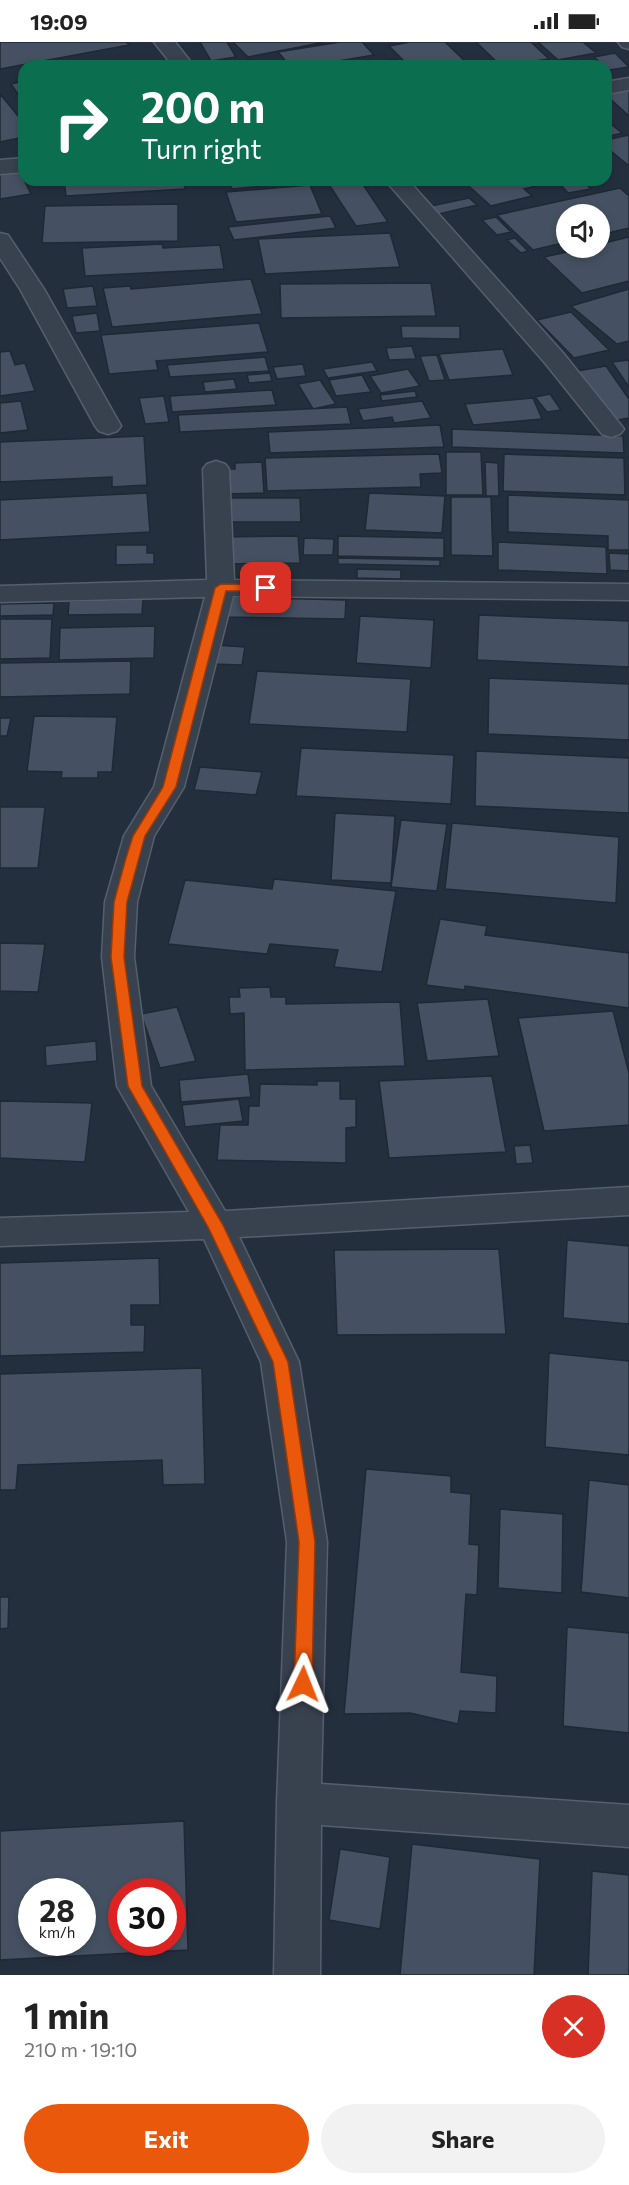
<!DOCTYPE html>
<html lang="en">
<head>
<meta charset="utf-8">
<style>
	body { margin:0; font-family:Commissioner,sans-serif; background:#f2f2f2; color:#222; height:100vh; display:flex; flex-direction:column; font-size:22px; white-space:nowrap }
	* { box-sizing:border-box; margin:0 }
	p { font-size:20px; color:#767676 }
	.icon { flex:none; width:33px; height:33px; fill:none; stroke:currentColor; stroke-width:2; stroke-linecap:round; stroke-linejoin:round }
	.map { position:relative; height:1933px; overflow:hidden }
	.drawer { display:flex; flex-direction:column; background:#fff; flex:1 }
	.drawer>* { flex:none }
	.banner { position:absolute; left:18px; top:18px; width:594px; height:126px; border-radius:18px; box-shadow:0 3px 9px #0003; background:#0b6e4f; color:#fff; overflow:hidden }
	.fabs { position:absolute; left:556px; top:162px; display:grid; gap:12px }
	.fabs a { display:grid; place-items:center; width:54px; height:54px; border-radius:50%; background:#fff; box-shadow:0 3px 9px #0003; font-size:30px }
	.speed { position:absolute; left:18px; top:1836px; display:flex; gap:12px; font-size:30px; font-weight:700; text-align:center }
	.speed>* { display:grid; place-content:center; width:78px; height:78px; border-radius:50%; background:#fff; box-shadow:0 3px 9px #0003; line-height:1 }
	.speed small { font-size:15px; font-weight:400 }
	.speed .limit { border:9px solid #d22; background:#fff; color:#111 }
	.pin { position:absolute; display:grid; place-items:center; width:51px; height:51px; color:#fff; margin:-26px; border-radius:12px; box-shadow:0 3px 9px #0006 }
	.me { position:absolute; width:66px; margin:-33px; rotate:2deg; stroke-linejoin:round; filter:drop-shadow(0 0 4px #0008) }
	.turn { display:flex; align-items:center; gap:21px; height:126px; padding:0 24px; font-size:27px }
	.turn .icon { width:78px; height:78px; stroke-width:2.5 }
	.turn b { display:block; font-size:42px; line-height:51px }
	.round { display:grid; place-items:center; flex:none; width:63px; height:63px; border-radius:32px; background:#f2f2f2 }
	.headline { display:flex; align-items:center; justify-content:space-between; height:102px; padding:0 24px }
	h1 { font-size:36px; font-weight:700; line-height:45px }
	.action { display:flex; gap:12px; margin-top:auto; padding:12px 24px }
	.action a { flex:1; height:69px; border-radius:36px; background:#ea580c; color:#fff; font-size:24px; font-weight:700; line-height:69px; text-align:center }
	.action a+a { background:#f2f2f2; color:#222 }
	.status { display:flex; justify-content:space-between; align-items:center; height:42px; padding:0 30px; background:#fff; direction:ltr }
	.status svg { height:16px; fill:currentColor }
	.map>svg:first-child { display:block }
</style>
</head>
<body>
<div class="status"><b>19:09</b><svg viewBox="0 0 49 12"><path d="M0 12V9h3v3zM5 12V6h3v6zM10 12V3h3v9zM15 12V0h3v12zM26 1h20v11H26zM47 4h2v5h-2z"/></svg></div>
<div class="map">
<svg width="629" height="1933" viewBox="0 0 629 1933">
	<rect width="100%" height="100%" fill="#242f3e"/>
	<!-- building -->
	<path fill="#455162" stroke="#1f2835" stroke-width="1.5" fill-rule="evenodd" d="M0 0H126L129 3 0 27Z
		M200 0H227L236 15 211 19Z
		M233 0H325L248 15Z
		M340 0H362L374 13 309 24H290L278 10Z
		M410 0H445L470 24H409L389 4Z
		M476 0H531L549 17 501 24Z
		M538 0H583L596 11 558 18Z
		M615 11 629 25 609 28 594 15Z
		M397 17 403 24H351Z
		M251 18 255 24H224L222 21Z
		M24 39V61L11 42Z
		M629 46V74L606 53V50Z
		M0 52 24 81V95L0 100Z
		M606 78 622 91 606 95Z
		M629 93V123H628L606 105V98Z
		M19 128 31 152 0 157V131Z
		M64 138H183L185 147 66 154Z
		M229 138H322V139L232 147Z
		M326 138H360L388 180 356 184Z
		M462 138H562L524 147 532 154 491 164Z
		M569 138H582L591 147 568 151 558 140Z
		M310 143 322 172 236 180 226 150Z
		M620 146 629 154V186L600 193V172H567V200L533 208 497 173Z
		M469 156 477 163 439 172 431 164Z
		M178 162V199L42 201 45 164Z
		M330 174 336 186 234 198 228 185Z
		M496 175 511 190 497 193 482 178Z
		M390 191 400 225 265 232 258 197Z
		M629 195V239L582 251 544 215 585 206H600V202Z
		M515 196 528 209 521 211 507 198Z
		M162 202 163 206 220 203 224 227 85 234 82 206Z
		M251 237 262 272 112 285 103 246 130 244 131 247Z
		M431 241 436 274 281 276 280 242Z
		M93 244 97 264 67 266 63 247Z
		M629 247V299L617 302 571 264Z
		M571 270 609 308 574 316 537 278Z
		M97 271 100 289 76 291 72 274Z
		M259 281 268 310 156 319 158 328 109 332 101 293Z
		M401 284H460V297L402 296Z
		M412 304 416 317 389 318 386 306Z
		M503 307 513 333 449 338 439 312Z
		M10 309 15 323 25 321 35 349 0 354V310Z
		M437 313 445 338 429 339 420 314Z
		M265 315 269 329 170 335 167 323Z
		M629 318V345L612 320Z
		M372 320 377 329 328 336 323 327Z
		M303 322 306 334 277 337 273 325Z
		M606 324 629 357V376L611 379 577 329Z
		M408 327 420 344 381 351 370 334Z
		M270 331 272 339 249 341 247 333Z
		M362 333 371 350 336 354 329 338Z
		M234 337 237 347 205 350 203 340Z
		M320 338 336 362 313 367 298 342Z
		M272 348 276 363 172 370 170 354Z
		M415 349 417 355 382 359 380 353Z
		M550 352 561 368 547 370 535 355Z
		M164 354 169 380 145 382 139 356Z
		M533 356 542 377 473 383 465 362Z
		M21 359 28 388 0 391V361Z
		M422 359 431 376 394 381 392 375 363 379 358 367Z
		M347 365 351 382 180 390 178 373Z
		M440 383 444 405 270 411 268 390Z
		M452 387 623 394 624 411 452 405Z
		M144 394 147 443 112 445V435L0 440V400Z
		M446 410H481L483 453H446Z
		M439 412 442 431 420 432 421 445 267 449 265 416Z
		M504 412 624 416 625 453 503 449Z
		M262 420 264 451 223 452 221 427H235V421Z
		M485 420 498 421 499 454H486Z
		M147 451 150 490 0 498V458Z
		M369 451 445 454 442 491 365 488Z
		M508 453 629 458V508H608V494L508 490Z
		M451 455H491L493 514 451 513Z
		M221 456H300L301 480H221Z
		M298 494 300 521 224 522 223 495Z
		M338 494 444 496V516L338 514Z
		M304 496 334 497 333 513H303Z
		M498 500 606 505 607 532 498 528Z
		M116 503H147V511H154V522L116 523Z
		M609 511 629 512V529L610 528Z
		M338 516 440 518V524L338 522Z
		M357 527 401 528V537L357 536Z
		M227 555 346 558 345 577 225 575Z
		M143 557 142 572 68 573 69 559Z
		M54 561 53 573 0 574V562Z
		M479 573 629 579V625L477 618Z
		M360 574 434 578 431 626 356 621Z
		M0 577H52L50 616 0 617Z
		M155 584 154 616 59 618 60 586Z
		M215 603 245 605 242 623 212 622Z
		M131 619 130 652 0 655V621Z
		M257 629 411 637 407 690 249 682Z
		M489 636 629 642V698L488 692Z
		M34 674 117 675 112 730H98V736H61L62 730 27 729Z
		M0 676H11L7 694H0Z
		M301 706 454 713 451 762 296 754Z
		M476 709 629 716V771L475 764Z
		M200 725 262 730 256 753 194 748Z
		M0 765H45L38 826H0Z
		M335 771 395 774 391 841 331 838Z
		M401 778 447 782 437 849 391 845Z
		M452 781 619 795 616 861 445 847Z
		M274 837 396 849 382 930 334 925 338 908 270 902 267 912 168 902 185 838 272 847Z
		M440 877 487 884 485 893 629 911V966L465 944V948L426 943Z
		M0 901 45 902 38 950 0 949Z
		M270 945 271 955H286V962L400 960 405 1024 245 1028 244 971 230 972 229 955H240L239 946Z
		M488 957 499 1014 427 1019 417 961Z
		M177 965 196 1019 160 1026 141 972Z
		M613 969 629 1031V1083L544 1089 518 976Z
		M96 999 97 1019 46 1024 45 1004Z
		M248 1032 251 1055 181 1060 179 1038Z
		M492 1034 506 1110 389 1116 379 1039Z
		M317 1039H340V1057H356V1085L346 1086V1121L217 1118 220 1083H248L249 1064H259L260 1042 317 1043Z
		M239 1057 243 1079 185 1085 182 1063Z
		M0 1059 92 1061 85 1120 0 1116Z
		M530 1103 533 1121 516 1122 514 1104Z
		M567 1198 629 1204V1282L563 1276Z
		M499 1207 506 1292 337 1293 334 1208Z
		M159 1216 160 1263H131V1283H145L144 1310 0 1314V1221Z
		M549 1311 629 1319V1413L545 1405Z
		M202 1326 205 1442 163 1443 162 1418 18 1423 16 1448H0V1332Z
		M366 1427 451 1434V1450L471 1452 469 1502 479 1503 477 1553 466 1552 461 1630 497 1634 496 1671 460 1669 458 1682 410 1671 344 1672Z
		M589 1438 629 1443V1556L581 1550Z
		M500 1467 563 1472 562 1551 498 1546Z
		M0 1555H9L8 1586 0 1587Z
		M567 1585 629 1591V1691L563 1684Z
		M184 1779 188 1908 0 1918V1789ZM32 1850H82V1900H32ZM122 1850H172V1900H122Z
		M412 1802 540 1817 534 1933H400Z
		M340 1807 390 1815 380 1887 329 1878Z
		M592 1829 629 1833V1933H588Z"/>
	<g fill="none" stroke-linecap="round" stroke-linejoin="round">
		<defs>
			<path id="street" d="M154 0H175L194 24H173Z
				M618 0H629V7L622 5Z
				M629 36V48L606 52V40Z
				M24 116V130L0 132V118Z
				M385 138H408L563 311 620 382 624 387 620 392 611 395 602 392 545 321Z
				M0 191 8 193 44 247 121 384 117 389 108 392 99 389 95 384 20 247 0 216Z
				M216 419 225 422 229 427 234 538 629 542V558L233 554 184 745 154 794 137 860 134 915 151 1044 225 1169 629 1145V1173L239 1195 299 1320 327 1500 321 1742 629 1763V1805L321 1783 320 1933H274L277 1761 287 1500 261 1320 204 1197 0 1204V1176L189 1170 117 1044 102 915 105 860 124 794 154 745 205 555 0 560V544L207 538 203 427 207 422Z"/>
		</defs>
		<!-- street casing -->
		<use href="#street" stroke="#565f6c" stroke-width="3"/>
		<!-- street -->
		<use href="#street" fill="#38414e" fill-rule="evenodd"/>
	</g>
	<!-- route -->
	<path fill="#ea580c" stroke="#983908" stroke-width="1.5" d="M221 542 266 543 272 546 266 549H226L176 745 145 794 127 860 124 915 142 1044 223 1183 288 1320 315 1500 312 1642 309 1648 303 1650 297 1648 294 1642 299 1500 273 1320 208 1185 128 1044 111 915 114 860 126 816 133 794 163 745 215 546Z"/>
</svg>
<div class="fabs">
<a><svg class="icon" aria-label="sound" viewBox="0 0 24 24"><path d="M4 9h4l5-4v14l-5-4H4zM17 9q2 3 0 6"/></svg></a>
</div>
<div class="speed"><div>28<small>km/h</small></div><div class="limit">30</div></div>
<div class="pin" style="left:266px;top:546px;background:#d93025"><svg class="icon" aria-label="arrive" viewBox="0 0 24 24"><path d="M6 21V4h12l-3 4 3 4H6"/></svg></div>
<svg class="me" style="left:303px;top:1642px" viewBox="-20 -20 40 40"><path d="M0-17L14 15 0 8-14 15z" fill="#ea580c" stroke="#fff" stroke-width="4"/></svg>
<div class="banner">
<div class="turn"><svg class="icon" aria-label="right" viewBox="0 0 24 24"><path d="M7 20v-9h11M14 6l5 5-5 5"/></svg><div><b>200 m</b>Turn right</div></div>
</div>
</div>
<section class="drawer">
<div class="headline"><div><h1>1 min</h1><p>210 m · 19:10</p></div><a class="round" style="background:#d93025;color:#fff"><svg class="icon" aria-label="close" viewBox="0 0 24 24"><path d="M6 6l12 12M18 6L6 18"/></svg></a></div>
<div class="action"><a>Exit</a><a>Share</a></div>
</section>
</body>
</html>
